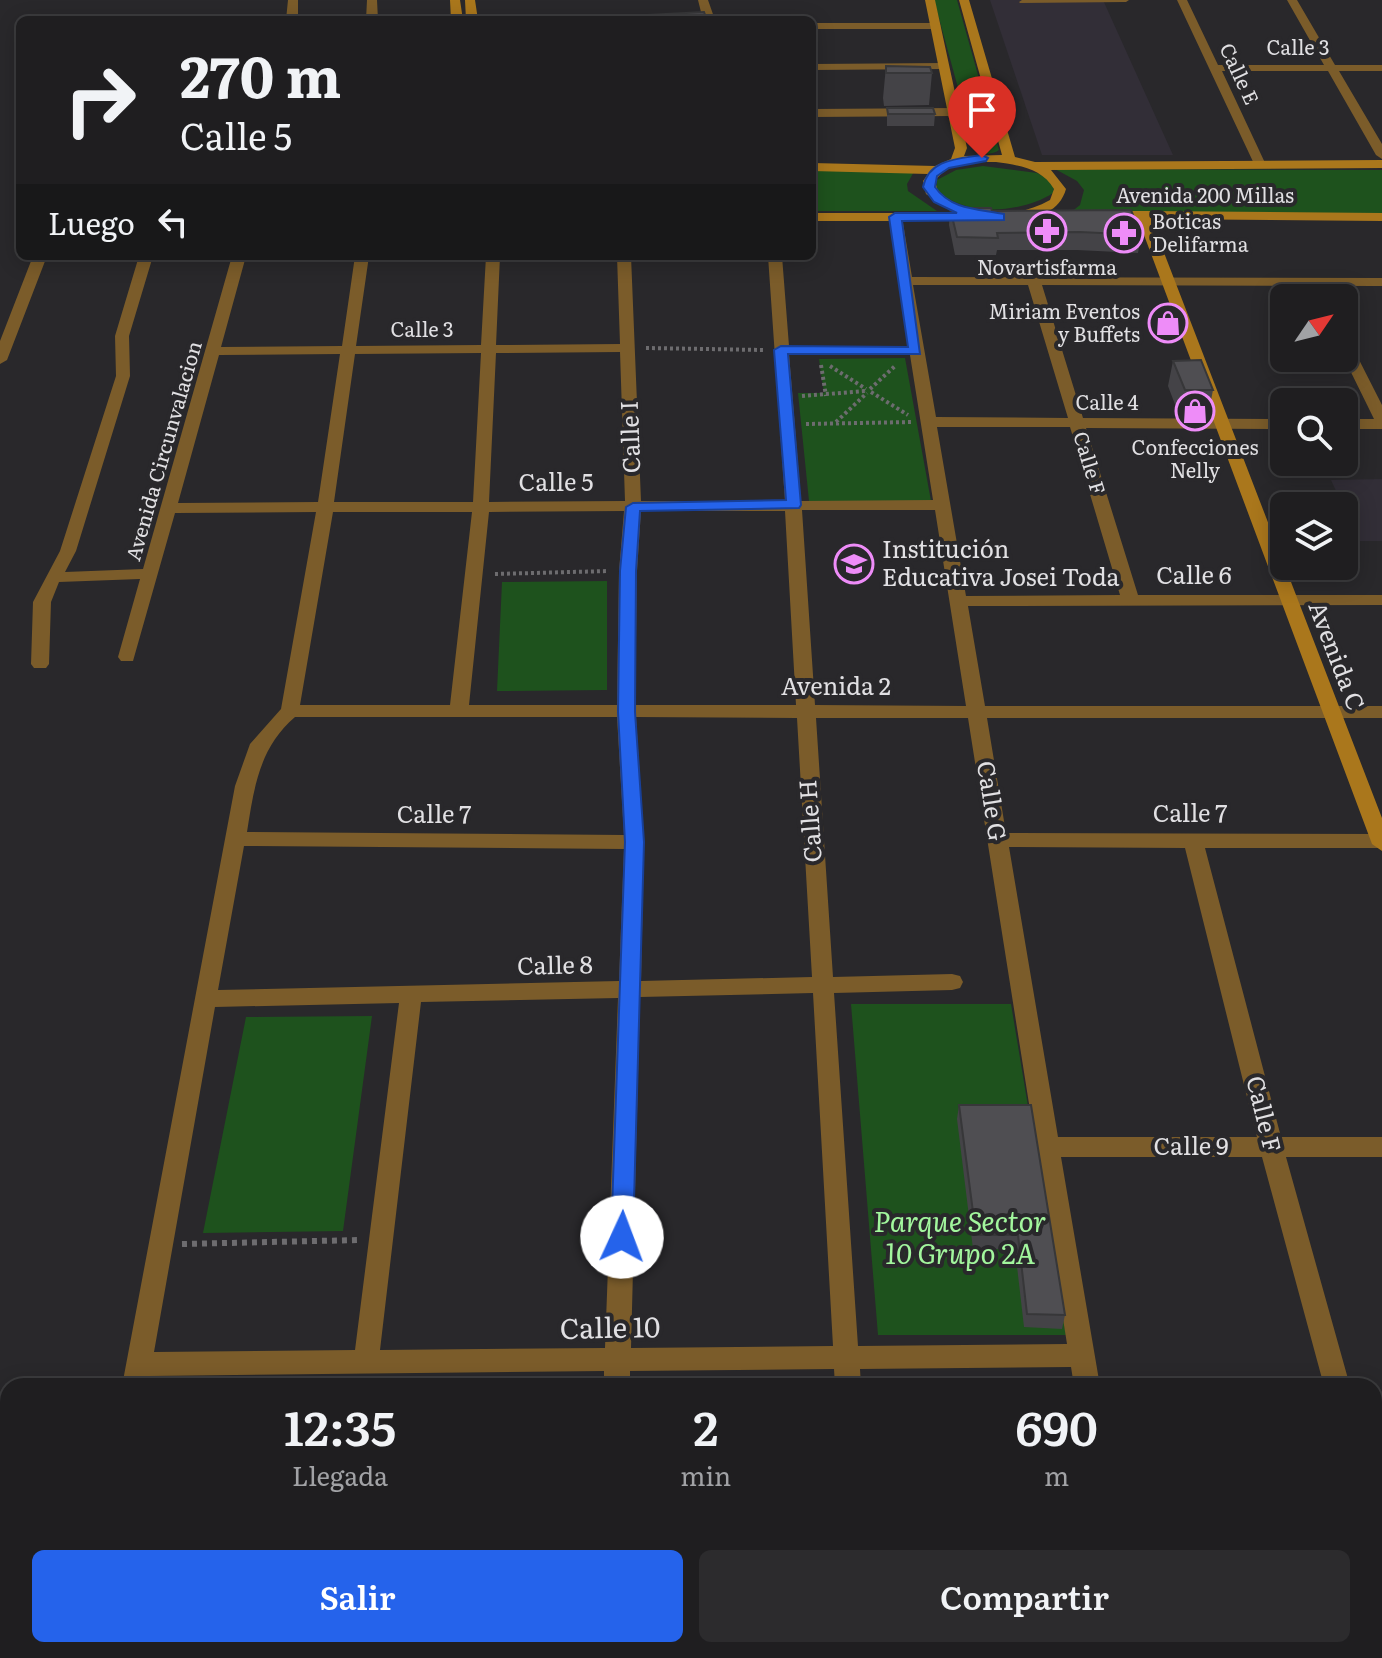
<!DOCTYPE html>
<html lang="es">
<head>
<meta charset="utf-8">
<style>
	body { margin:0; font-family:Literata,serif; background:#2c2b2d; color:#f1f3f6; height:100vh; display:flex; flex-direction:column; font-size:30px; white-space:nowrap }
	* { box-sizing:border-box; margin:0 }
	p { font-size:26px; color:#a1a2a5 }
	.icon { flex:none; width:44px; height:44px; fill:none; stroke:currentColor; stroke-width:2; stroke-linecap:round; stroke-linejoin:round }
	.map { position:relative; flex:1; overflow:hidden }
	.drawer { position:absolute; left:0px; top:1378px; width:1382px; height:280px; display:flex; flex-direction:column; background:#1f1e20; border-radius:24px 24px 0 0; box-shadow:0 4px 20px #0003,0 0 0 2px #3c3c3e }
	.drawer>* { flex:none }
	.guide { position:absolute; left:16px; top:16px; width:800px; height:244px; border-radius:12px; box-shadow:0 4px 20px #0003,0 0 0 2px #3c3c3e; background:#1f1e20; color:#f1f3f6; overflow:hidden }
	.needle { width:52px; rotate:55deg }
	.fabs { position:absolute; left:1270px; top:284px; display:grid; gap:16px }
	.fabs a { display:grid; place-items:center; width:88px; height:88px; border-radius:12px; background:#1f1e20; box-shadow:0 4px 20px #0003,0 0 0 2px #3c3c3e; font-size:40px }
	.pin { position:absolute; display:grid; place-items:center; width:68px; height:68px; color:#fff; margin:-82px -34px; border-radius:50% 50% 50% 0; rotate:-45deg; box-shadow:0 0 8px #0007 }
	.pin .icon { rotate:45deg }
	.me { position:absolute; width:88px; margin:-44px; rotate:2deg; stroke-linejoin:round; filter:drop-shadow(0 0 6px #0008) }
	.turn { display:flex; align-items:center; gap:28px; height:168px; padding:0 32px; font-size:36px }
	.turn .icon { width:104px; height:104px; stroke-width:2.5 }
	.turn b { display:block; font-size:56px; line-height:68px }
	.then { display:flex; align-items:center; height:76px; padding:0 32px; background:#0003; gap:16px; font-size:30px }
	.eta { display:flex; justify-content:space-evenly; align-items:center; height:136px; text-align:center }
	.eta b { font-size:48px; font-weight:600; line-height:56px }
	.action { display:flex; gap:16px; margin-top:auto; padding:16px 32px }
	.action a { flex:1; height:92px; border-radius:12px; background:#2563eb; color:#fff; font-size:32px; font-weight:600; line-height:92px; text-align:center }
	.action a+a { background:#2c2b2d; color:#f1f3f6 }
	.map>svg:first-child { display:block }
</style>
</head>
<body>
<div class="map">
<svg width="1382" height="1658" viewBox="0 0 1382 1658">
	<rect width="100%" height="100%" fill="#29282b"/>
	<!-- built -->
	<path fill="#322e37" d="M990 0H1103L1173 155H1042Z
		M1382 479V541H1344V516L1347 515 1331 480Z
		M1374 1623H1382V1658H1286L1285 1650H1374Z"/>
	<!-- green -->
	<path fill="#1e521d" d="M934 0H957L999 150C992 155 982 155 975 150Z
		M983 166 1037 173 1045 177 1054 187 1053 193C1023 213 963 218 936 189L937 180 956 170Z
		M812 169 915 170 907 184 908 191 937 211H812Z
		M1055 169 1382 170V213H1070L1080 205 1084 190 1077 181Z
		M905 358 931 501H809L798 393H824L819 359Z
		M607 581V690L497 691 502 582Z
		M851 1004H1011L1066 1335H878Z
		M372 1016 343 1231 203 1233 246 1017Z"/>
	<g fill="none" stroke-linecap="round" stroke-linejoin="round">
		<!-- path-far1 -->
		<path stroke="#6d6c6f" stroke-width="4" stroke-dasharray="3 3" stroke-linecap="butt" d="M646 348 764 350
			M821 365 826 396
			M830 366 866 389
			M870 389 895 366
			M871 392 908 415
			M802 396 865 391
			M836 422 867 393
			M806 424 912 422
			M495 574 609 571"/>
		<!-- path -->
		<path stroke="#6d6c6f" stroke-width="6" stroke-dasharray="5 5" stroke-linecap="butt" d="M182 1244 360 1240"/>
		<!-- lane -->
		<path fill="#7b5c2a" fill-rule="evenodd" d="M1022 0H1129L1126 2 1020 3 1019 2Z"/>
		<!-- street -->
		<path fill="#7b5c2a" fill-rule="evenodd" d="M288 0H298V20H286Z
			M367 0H377L378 20H366Z
			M698 0H708L715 20H703Z
			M1177 0H1187L1218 65H1324L1287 0H1297L1335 65H1382V71H1339L1382 144V159L1376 155 1328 71H1222L1266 165 1256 168Z
			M812 23H935L941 26 935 29H812Z
			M812 64 943 63 949 66 943 69 812 70Z
			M812 109 954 108 960 112 954 116 812 117Z
			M890 214 902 217 912 277 1382 278V286L1042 285 1083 418 1284 419V429L1086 428 1138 595H1382V605L968 606 985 706H1382V718H987L1006 833 1382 834V848H1205L1281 1137H1382V1157H1286L1350 1386H1324L1262 1157H1061L1100 1386H1074L1071 1367 860 1369 861 1386H835L834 1369 630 1371V1386H604V1371L150 1376 148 1386H122L235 786 250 744 281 709 316 512 175 513 133 661H121L118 657 140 579 59 582 51 602 49 664 46 668H34L31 664 33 602 60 551 116 376 115 336 139 256H153L129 336 130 376 76 551 65 572 143 569 232 256H246L221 347 342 346 355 256H369L356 346 481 345 486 256H500L496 345 620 344 617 256H631L641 501H785L768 256H782L789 346 909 347ZM913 285H1028L1068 418 936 417ZM620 352 625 501 489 502 496 353ZM481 353 473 502H334L355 354ZM340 354 318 502 178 503 219 355ZM789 354 910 355 933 500 801 501ZM937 427H1070L1120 595 966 596ZM802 510H935L966 706 815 705ZM624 511 619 571 617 705H469L489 512ZM641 511H785L796 705H635L637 571ZM333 512H472L450 705H300ZM295 717H617L624 835 247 832C254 788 259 748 295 717ZM636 717 797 718 812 977 641 981 644 842ZM816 718H968L1067 1344 858 1346 834 993 952 990 960 988 963 982 960 976 952 974 833 977ZM244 846 624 849 619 981 218 990ZM1009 847 1185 848 1257 1137H1058ZM813 993 833 1346 631 1348 640 997ZM618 998 605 1348 380 1350 421 1002ZM399 1003 355 1350 154 1352 215 1007Z
			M33 256H47L7 360 0 364V341Z
			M1344 340 1351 344 1382 405V429H1344V419H1374L1344 358Z
			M1374 1510 1382 1513V1566L1374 1562Z
			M1374 1577H1382V1605H1374Z
			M69 1650H99L97 1658H67Z
			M592 1650H622V1658H592Z
			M850 1650H880V1658H850Z
			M1115 1650H1145L1146 1658H1116Z"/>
		<!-- secondary -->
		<path fill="#aa771c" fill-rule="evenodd" d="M450 0H460L463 20H451Z
			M465 0H475L478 20H466Z
			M925 0H935L967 148 964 156 1002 155 959 0H969L1015 157 1035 162 1382 160V168L1051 170 1066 189C1058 218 1023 222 995 221 984 221 974 217 964 221H812V213H954L926 194 923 181 928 174 812 171V163L935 166 951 159 955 148ZM996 162C1018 165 1042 168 1054 189L1050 200C1014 220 971 218 938 192L935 181C949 161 974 162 996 162Z
			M1143 211 1382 213V221L1151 219 1382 818V851L1372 844 1138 219 1125 215 1132 211Z"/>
	</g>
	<!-- wall -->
	<path fill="#444347" d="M886 66 932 73 929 105 884 106 883 98Z
		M887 108 935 114 934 126H887Z
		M950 208 992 211 1141 235 1138 253 1077 250H997L996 255H955L949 225Z
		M1173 361 1213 390 1208 416 1179 415 1168 386Z
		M959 1105 1065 1315 1062 1329 1024 1327 1015 1249H973L957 1119Z"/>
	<!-- building -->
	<path fill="#4f4e52" stroke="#373739" stroke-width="2" d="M704 12 707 20H649L648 15Z
		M886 66 930 67 932 73H886Z
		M887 108H933L935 114H888Z
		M950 208H991L992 211 1131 210 1141 235 1080 232 997 233 998 238 957 237Z
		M1201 360 1213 390H1185L1173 361Z
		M959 1105H1031L1065 1315 1027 1314 1018 1235H976Z"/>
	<!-- route -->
	<path fill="#2563eb" stroke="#184099" stroke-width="2" d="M982 155 988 158 986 161 949 168 937 176 935 187C951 210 979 209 1004 214V220L902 221 920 354H788L801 505 799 508 640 511 636 571 635 712 644 842 633 1237 630 1244 622 1246 614 1244 611 1237 625 842 618 712 620 571 626 507 633 503 786 500 774 350 781 346 908 347 889 217 895 213H957L934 202 923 187C929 159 957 159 982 155Z"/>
	<!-- icons -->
	<defs>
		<symbol id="pharmacy-ring" viewBox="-11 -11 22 22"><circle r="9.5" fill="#29282b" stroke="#ee8cf8" stroke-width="1.5"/><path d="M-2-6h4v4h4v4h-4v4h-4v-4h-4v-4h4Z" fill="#ee8cf8"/></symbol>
		<symbol id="shop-ring" viewBox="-11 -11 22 22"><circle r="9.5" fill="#29282b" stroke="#ee8cf8" stroke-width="1.5"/><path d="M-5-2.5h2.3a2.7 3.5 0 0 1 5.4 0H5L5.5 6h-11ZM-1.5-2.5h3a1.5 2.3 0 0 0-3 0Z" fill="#ee8cf8"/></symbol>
		<symbol id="school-ring" viewBox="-11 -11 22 22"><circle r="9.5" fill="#29282b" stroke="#ee8cf8" stroke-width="1.5"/><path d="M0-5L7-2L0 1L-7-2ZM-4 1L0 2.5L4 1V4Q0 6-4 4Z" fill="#ee8cf8"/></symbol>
	</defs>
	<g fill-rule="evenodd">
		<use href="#pharmacy-ring" x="1025" y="209" width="44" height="44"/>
		<use href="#pharmacy-ring" x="1102" y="211" width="44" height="44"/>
		<use href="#shop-ring" x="1146" y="301" width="44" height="44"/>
		<use href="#shop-ring" x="1173" y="389" width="44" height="44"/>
		<use href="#school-ring" x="832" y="542" width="44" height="44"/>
	</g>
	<g text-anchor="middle" stroke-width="8" stroke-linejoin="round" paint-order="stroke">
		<!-- far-street labels -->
		<g font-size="20" fill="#e1e0e3" stroke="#29282b">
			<text x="1298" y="55">Calle 3</text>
			<text transform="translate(1239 74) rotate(65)" y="7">Calle E</text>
			<text x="1205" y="203">Avenida 200 Millas</text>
			<text x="422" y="337">Calle 3</text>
			<text x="1107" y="410">Calle 4</text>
			<text transform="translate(164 451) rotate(-74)" y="7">Avenida Circunvalacion</text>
			<text transform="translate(1089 463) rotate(73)" y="7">Calle F</text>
		</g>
		<!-- far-poi labels -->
		<g font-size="20" fill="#e1e0e3" stroke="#29282b">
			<text x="1152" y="229" text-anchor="start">Boticas<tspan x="1152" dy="23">Delifarma</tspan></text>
			<text x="1047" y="275">Novartisfarma</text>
			<text x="1140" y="319" text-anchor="end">Miriam Eventos<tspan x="1140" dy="23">y Buffets</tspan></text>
			<text x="1195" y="455">Confecciones<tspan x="1195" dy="23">Nelly</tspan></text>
		</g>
		<!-- street labels -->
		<g font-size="24" fill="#e1e0e3" stroke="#29282b">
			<text transform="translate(631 437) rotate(-92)" y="8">Calle I</text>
			<text x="556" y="491">Calle 5</text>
			<text x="1194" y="584">Calle 6</text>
			<text transform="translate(1336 656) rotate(69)" y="8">Avenida C</text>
			<text x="836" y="695">Avenida 2</text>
			<text transform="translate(991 801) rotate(81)" y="8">Calle G</text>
			<text x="1190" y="822">Calle 7</text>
			<text x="434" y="823">Calle 7</text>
			<text transform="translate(811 821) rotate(-94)" y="8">Calle H</text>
			<text transform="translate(555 966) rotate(-1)" y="8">Calle 8</text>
			<text transform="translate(1263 1114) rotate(76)" y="8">Calle F</text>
			<text x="1191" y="1155">Calle 9</text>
		</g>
		<!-- poi labels -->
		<g font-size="24" fill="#e1e0e3" stroke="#29282b" text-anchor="start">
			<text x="882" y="558">Institución<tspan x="882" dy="28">Educativa Josei Toda</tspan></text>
		</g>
		<!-- near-park labels -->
		<g font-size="28" font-style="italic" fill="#a2f69d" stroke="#29282b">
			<text x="960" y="1232">Parque Sector<tspan x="960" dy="32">10 Grupo 2A</tspan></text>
		</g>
		<!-- near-street labels -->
		<g font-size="28" fill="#e1e0e3" stroke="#29282b">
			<text transform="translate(610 1328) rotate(-1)" y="10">Calle 10</text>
		</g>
	</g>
</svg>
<div class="fabs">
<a><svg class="needle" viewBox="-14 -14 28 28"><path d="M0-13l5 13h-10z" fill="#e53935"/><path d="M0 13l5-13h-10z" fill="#a1a2a5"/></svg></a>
<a><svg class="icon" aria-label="search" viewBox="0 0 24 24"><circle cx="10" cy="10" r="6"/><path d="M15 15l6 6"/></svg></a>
<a><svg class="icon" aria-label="layers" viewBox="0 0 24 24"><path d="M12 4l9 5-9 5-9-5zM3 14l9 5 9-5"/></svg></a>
</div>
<div class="pin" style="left:982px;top:158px;background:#d93025"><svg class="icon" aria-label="arrive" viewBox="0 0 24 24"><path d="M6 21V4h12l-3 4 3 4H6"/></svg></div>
<svg class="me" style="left:622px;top:1237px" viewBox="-20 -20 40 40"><circle r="19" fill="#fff"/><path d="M0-13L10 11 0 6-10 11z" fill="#2563eb"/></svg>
<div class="guide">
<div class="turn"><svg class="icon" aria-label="right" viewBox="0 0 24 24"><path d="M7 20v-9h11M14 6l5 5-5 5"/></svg><div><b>270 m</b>Calle 5</div></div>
<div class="then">Luego<svg class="icon" aria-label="left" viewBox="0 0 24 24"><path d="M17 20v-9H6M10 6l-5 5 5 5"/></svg></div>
</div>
<section class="drawer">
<div class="eta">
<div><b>12:35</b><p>Llegada</p></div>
<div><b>2</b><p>min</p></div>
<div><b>690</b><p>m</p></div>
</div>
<div class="action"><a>Salir</a><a>Compartir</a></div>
</section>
</div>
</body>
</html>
